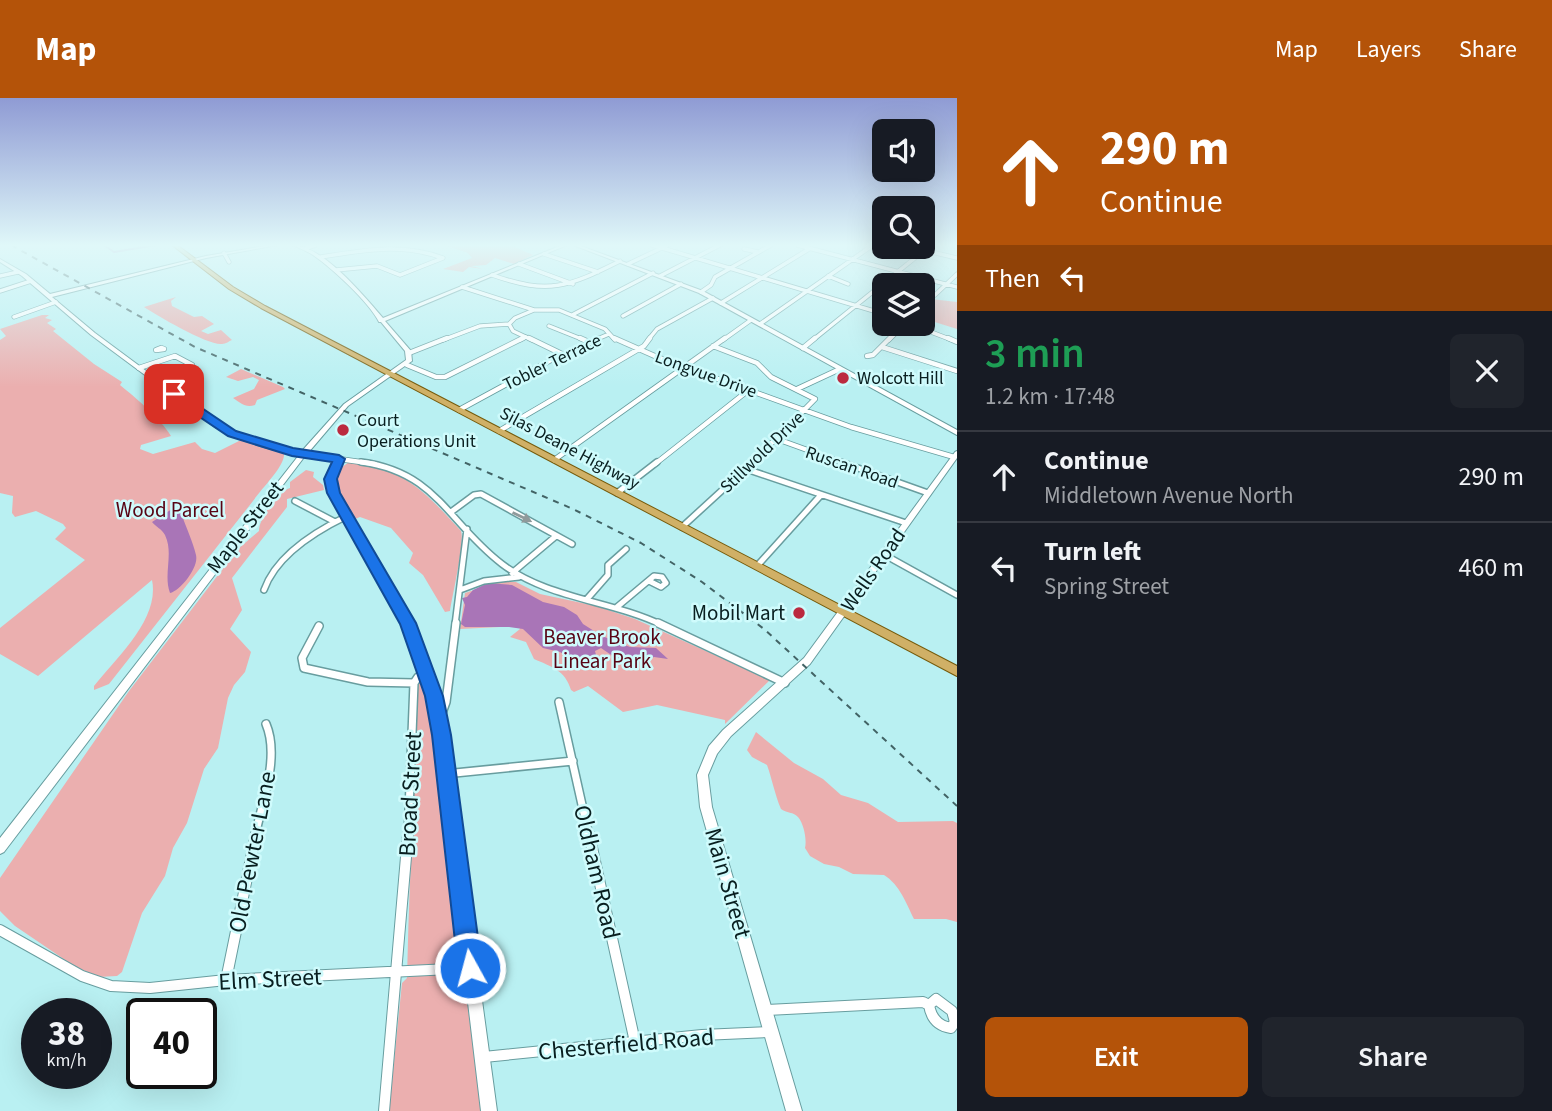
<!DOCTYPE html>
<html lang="en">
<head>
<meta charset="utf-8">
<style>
	body { margin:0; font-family:"Source Sans 3",sans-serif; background:#20242c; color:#f1f3f6; height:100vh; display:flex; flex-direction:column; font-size:26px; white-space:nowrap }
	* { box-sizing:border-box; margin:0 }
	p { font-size:23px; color:#9ea1a6 }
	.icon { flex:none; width:38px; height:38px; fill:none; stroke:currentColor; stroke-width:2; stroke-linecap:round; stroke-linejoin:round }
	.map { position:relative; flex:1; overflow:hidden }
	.panel { display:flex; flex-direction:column; background:#171b24; width:595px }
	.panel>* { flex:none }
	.hud { background:#b45309; color:#fff; overflow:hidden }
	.buttons { position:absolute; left:872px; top:21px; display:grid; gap:14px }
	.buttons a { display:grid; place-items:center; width:63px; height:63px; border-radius:10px; background:#171b24; box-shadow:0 7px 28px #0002; font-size:35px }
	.speed { position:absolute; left:21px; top:900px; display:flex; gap:14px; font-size:35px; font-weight:700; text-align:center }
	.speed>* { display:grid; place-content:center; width:91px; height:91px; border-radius:50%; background:#171b24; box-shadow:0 7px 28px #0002; line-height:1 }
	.speed small { font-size:18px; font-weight:400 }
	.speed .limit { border:4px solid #111; border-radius:10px; background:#fff; color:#111 }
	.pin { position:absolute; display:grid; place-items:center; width:60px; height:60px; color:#fff; margin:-30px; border-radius:14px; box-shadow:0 4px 10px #0006 }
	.me { position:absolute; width:77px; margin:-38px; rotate:353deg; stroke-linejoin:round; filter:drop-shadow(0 0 5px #0008) }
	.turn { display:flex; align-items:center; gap:24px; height:147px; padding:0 28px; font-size:32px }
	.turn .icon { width:91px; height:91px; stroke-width:2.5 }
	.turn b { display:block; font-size:49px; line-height:60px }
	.then { display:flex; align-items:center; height:66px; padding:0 28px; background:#0003; gap:14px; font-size:26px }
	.round { display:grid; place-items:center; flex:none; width:74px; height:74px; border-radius:10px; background:#20242c }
	.headline { display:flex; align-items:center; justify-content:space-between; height:119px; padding:0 28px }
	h1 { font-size:42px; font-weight:600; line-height:52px; color:#1e9e55 }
	.action { display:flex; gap:14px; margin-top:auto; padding:14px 28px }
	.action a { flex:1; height:80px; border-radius:10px; background:#b45309; color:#fff; font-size:28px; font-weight:600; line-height:80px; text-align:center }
	.action a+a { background:#20242c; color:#f1f3f6 }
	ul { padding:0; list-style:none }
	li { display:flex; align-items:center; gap:21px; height:91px; padding:0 28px; border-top:2px solid #363941 }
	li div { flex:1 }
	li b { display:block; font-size:26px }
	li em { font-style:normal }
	header { display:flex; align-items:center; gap:42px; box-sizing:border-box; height:98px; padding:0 35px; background:#b45309; color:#fff }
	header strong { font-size:33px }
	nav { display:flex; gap:38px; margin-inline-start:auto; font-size:24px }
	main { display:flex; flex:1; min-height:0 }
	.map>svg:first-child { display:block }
</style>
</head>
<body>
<header>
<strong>Map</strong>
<nav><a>Map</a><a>Layers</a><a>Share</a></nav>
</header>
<main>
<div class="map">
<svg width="957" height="1013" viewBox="0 0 957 1013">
	<rect width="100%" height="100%" fill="#b9f0f2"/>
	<!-- green -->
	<path fill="#ebafaf" d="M445 147H510L533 157 514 166 495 160 486 167 471 168 483 171 469 169 463 174 443 171 472 160 468 155Z
		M176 199 171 203 172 208 194 219 202 218 214 226 201 233 208 236 221 232 232 242C229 243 226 246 222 246 209 248 156 217 144 209Z
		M922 200 957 204V231L922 220Z
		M42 217H49L45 220 52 222 47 225 56 231 53 233 94 266 122 284 120 287C137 301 160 320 171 338L141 347 140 351 153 356 195 344 202 351 215 355 241 342 284 356C285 368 261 391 253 403L109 586 94 592V588C117 559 160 521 152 482L38 578 0 556V530L85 462 55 441 66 430 63 426 36 413 15 419 12 415 13 398 0 395V242L6 238 0 231Z
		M241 271 283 289 285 291 257 302 255 307C245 310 241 305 233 300L254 291 259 282 253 279 238 283 226 279Z
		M349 364C405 370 425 394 461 433 465 444 452 499 450 513L445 514 423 477 409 465 413 455 391 430 360 419 355 421 336 387 338 372Z
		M306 372 314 374 313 379 323 387 324 392 287 401V409L232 480 242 512 230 531 251 554 245 574 234 587 228 600 218 650 204 671 187 725 173 750 165 778 142 815 122 874 117 878 98 879 74 868 15 828 0 813V780L129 593 238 451 259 433C259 419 279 393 290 390V384Z
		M498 484H516L540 496 596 508 635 521 770 582 725 626V622L657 607 623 614 588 588 574 594 571 592C565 572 552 569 534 561L526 544 510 539 520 531 519 528 460 531 465 495Z
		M422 582C443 599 458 815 462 855L458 864 459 879 465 885 481 1013H389L402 885 407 880C409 782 415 684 418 586Z
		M756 634 794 665 823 681 841 697 868 705 898 724 953 723 957 725V824L946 821H914C906 805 900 787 884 777L853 776 839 769 824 766 810 758 805 750C807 742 804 726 798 719 794 714 786 715 781 711 775 697 772 681 767 667L752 659 747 652Z"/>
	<!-- water -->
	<path fill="#a975b7" d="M172 411H178L181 415C186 429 193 444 196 457 199 469 181 492 170 495 163 476 174 456 165 437 162 431 156 429 152 424Z
		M488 485 512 487 543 504 564 509 577 517 583 526 602 538 630 549 656 550 668 561 654 559 645 563 630 559 626 567 601 550 595 553 597 561 585 568 560 554 543 550 523 531 509 529H465L461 526 465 507 462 500 467 499 473 492Z"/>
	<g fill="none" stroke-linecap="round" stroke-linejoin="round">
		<!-- stream -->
		<path stroke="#a975b7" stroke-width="2" d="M104 147 114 154 156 147
			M159 147H167"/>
		<defs>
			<path id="street-far4" d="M652 147 884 216
				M797 147 957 189
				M910 149 957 160
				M306 150 316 147
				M744 151 758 154
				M224 155 229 164
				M544 156 598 174
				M321 159C363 152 402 145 443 160L400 177 377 168 336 172
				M519 166 573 186
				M628 166 668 147
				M492 177C549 197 568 189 620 163
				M0 178 18 174
				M660 178 720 147
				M828 178 848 186
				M462 189 534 212H559L605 231 615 242
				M0 193 31 183
				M701 194 711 187 715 179 771 147
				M872 195 884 199
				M935 197 957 176
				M721 205 809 151
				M572 217 653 175
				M623 218 681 186
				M14 219 56 204
				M509 226 513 233 532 242
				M509 226 515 220 534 212
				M760 226 873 147
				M910 226 952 242
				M549 228 584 242
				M443 242 480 228 509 226
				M520 242 526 239
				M595 242 609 236
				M648 242 657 231 713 200
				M723 242 751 222
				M813 242 931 147
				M889 242 895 236"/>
			<path id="street-far3" d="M529 240 564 257
				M580 240 591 245
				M614 240 657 259 851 329 954 359
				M948 240 957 244
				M713 248 757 265 771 279 815 301 751 366
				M882 249 957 273
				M161 250 164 251 156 252Z
				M803 250 815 240
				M409 255 447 240
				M867 258 873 257 890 240
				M407 267 436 279H445L523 240
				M139 270 175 258 192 267
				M797 291 840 271
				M459 312 549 263 599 240
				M499 333 644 248 650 240
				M777 341 846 366
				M339 361 375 366
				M554 362 725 240
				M655 366 750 291"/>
			<path id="street-far2" d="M361 364C437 374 448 425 502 466 548 501 610 502 662 527
				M841 364 928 395
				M746 371 906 425
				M617 395 657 364
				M295 403 335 424
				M451 414 474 397 481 396 572 446
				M682 429 753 364
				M883 456 957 497
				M757 468 821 397
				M512 475 556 438
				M264 492C276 458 316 433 347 418
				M460 492 484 483 519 479
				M587 501 608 477V467L626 451
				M617 509 654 478 662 479 666 485 661 489 651 484
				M455 527 467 431"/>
			<path id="street-far1" d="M658 525 785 585
				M319 528 302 560 304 570 368 584 414 585
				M559 604 589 738
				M439 623 446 604 456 525
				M445 676 573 663
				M255 738C262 704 280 659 266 626
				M408 738 414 585 418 579 428 576"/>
			<path id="street" d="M589 736 635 944
				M0 832 82 878 111 888 150 890 226 882 470 870
				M226 882 256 736
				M936 901 952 913 955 924 951 930C938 928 931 920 929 907Z
				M767 912 923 904 929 907
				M484 959 702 937 769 934
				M384 1013 408 736"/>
			<path id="secondary" d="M270 147H278L206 160 52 199 95 235 219 327C245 340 272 348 301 354L344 306 406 262 405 253 381 224H379C369 204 332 170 313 157 307 153 299 150 293 147 323 148 364 198 383 220L562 147H567L385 223 411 253 412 263 348 308 308 355 339 359 342 361 335 381 337 395 417 534 439 598 446 637 497 1013H481L436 637 429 598 408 535 329 395 327 381 335 363 305 358 4 754 0 756V740L299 357C269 352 241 343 215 329L91 237 22 178 0 164V161L26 176 50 196 206 158Z
				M573 147H578L703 193 957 332V337L699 195Z
				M957 353V360L810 566 731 638 717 656 708 677 712 709 802 1013H786L700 709 697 677 709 648 723 632 804 560 955 354Z"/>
			<path id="primary" d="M172 147H177L233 189 265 208 957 568V578L261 210 229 191Z"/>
		</defs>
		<!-- street-far4 casing -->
		<use href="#street-far4" stroke="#689d9f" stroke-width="5"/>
		<!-- street-far3 casing -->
		<use href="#street-far3" stroke="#689d9f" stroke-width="6"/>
		<!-- street-far2 casing -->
		<use href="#street-far2" stroke="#689d9f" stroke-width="8"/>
		<!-- street-far1 casing -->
		<use href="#street-far1" stroke="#689d9f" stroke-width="10"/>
		<!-- street casing -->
		<use href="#street" stroke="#689d9f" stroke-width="12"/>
		<!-- secondary casing -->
		<use href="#secondary" stroke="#689d9f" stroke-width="2"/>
		<!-- primary casing -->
		<use href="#primary" stroke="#765b0b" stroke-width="2"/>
		<!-- street-far4 -->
		<use href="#street-far4" stroke="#fff" stroke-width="3.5"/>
		<!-- street-far3 -->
		<use href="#street-far3" stroke="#fff" stroke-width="4.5"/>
		<!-- street-far2 -->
		<use href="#street-far2" stroke="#fff" stroke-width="5"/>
		<!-- street-far1 -->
		<use href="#street-far1" stroke="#fff" stroke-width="7"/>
		<!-- street -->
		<use href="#street" stroke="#fff" stroke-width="10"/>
		<!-- secondary -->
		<use href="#secondary" fill="#fff" fill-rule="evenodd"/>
		<!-- primary -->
		<use href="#primary" fill="#d0b066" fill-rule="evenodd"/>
		<!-- rail -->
		<path stroke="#426365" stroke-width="2" stroke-dasharray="6 6" stroke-linecap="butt" d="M11 147 195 249 573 411 641 445 702 484 764 531 957 708"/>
	</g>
	<!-- one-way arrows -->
	<defs><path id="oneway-solid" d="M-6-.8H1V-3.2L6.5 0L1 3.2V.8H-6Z" transform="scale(1.75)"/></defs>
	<use fill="#909a9b" href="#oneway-solid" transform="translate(522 419) rotate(26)"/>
	<!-- sky -->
	<linearGradient id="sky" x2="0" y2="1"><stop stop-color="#8f9bd4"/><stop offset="0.51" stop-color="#e0f8f9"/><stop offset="1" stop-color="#e0f8f9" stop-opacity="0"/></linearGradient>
	<rect width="957" height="289" fill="url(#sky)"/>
	<!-- route -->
	<path fill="#1a73e8" stroke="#114b97" stroke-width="2" d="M170 294H178L236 333 293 350 339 357 345 361 337 381 340 395 416 525 443 598 451 637 482 870 479 879 470 882 461 879 458 870 432 637 425 598 400 526 327 395 324 381 332 364 292 358 228 338 170 299Z"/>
	<!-- markers -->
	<g fill="#bb2a3f" stroke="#cffbfc" stroke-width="2.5">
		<circle cx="843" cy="280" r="7"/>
		<circle cx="343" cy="332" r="7"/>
		<circle cx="799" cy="515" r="7"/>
	</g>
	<g text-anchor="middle" stroke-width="5" stroke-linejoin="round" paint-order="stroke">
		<!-- far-street labels -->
		<g font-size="18" fill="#091f20" stroke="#cffbfc">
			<text transform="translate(552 264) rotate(-26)" y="6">Tobler Terrace</text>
			<text transform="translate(706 276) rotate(20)" y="6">Longvue Drive</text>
			<text transform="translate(570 350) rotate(28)" y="6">Silas Deane Highway</text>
			<text transform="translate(762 354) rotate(-44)" y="6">Stillwold Drive</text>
			<text transform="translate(852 369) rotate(19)" y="6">Ruscan Road</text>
		</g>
		<!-- far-poi labels -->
		<g font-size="18" fill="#091f20" stroke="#cffbfc" text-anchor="start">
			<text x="857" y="286">Wolcott Hill</text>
			<text x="357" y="328">Court<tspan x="357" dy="21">Operations Unit</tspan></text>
		</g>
		<!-- park labels -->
		<g font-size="21" fill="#580414" stroke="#cffbfc">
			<text x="170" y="419">Wood Parcel</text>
			<text x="602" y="546">Beaver Brook<tspan x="602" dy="24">Linear Park</tspan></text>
		</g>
		<!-- street labels -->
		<g font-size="21" fill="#091f20" stroke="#cffbfc">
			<text transform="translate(245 429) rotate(-52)" y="7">Maple Street</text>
			<text transform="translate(873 472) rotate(-55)" y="7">Wells Road</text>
		</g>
		<!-- poi labels -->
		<g font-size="21" fill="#091f20" stroke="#cffbfc" text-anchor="end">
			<text x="785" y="522">Mobil Mart</text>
		</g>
		<!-- near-street labels -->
		<g font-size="24" fill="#091f20" stroke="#cffbfc">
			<text transform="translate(410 696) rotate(-87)" y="8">Broad Street</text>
			<text transform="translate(252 754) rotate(-79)" y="8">Old Pewter Lane</text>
			<text transform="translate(597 774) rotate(77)" y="8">Oldham Road</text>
			<text transform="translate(728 785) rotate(74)" y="8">Main Street</text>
			<text transform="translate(270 881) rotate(-3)" y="8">Elm Street</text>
			<text transform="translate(626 946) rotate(-5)" y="8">Chesterfield Road</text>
		</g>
	</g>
</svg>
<div class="buttons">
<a><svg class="icon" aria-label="sound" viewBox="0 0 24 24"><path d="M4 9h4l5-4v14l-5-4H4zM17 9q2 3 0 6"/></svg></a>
<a><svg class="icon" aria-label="search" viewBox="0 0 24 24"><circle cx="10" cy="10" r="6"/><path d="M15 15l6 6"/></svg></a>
<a><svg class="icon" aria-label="layers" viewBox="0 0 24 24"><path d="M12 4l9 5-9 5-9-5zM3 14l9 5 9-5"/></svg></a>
</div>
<div class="speed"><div>38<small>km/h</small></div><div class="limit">40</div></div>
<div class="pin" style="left:174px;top:296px;background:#d93025"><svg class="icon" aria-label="arrive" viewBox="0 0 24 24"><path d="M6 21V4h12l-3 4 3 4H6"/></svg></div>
<svg class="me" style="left:470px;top:870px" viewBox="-20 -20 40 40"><circle r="17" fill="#1a73e8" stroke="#fff" stroke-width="3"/><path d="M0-11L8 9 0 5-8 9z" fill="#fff"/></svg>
</div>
<section class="panel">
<div class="hud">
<div class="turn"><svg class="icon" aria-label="ahead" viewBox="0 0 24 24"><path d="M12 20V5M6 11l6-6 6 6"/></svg><div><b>290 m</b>Continue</div></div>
<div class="then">Then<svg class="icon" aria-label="left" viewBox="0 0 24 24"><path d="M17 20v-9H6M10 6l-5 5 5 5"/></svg></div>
</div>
<div class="headline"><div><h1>3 min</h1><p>1.2 km · 17:48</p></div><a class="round"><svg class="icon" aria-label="close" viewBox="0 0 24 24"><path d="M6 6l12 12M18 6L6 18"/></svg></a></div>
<ul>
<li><svg class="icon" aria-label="ahead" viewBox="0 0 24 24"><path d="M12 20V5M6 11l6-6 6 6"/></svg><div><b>Continue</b><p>Middletown Avenue North</p></div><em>290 m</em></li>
<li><svg class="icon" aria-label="left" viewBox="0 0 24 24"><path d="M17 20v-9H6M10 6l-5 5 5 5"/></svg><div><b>Turn left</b><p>Spring Street</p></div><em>460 m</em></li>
</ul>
<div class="action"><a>Exit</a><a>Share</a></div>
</section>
</main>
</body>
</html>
